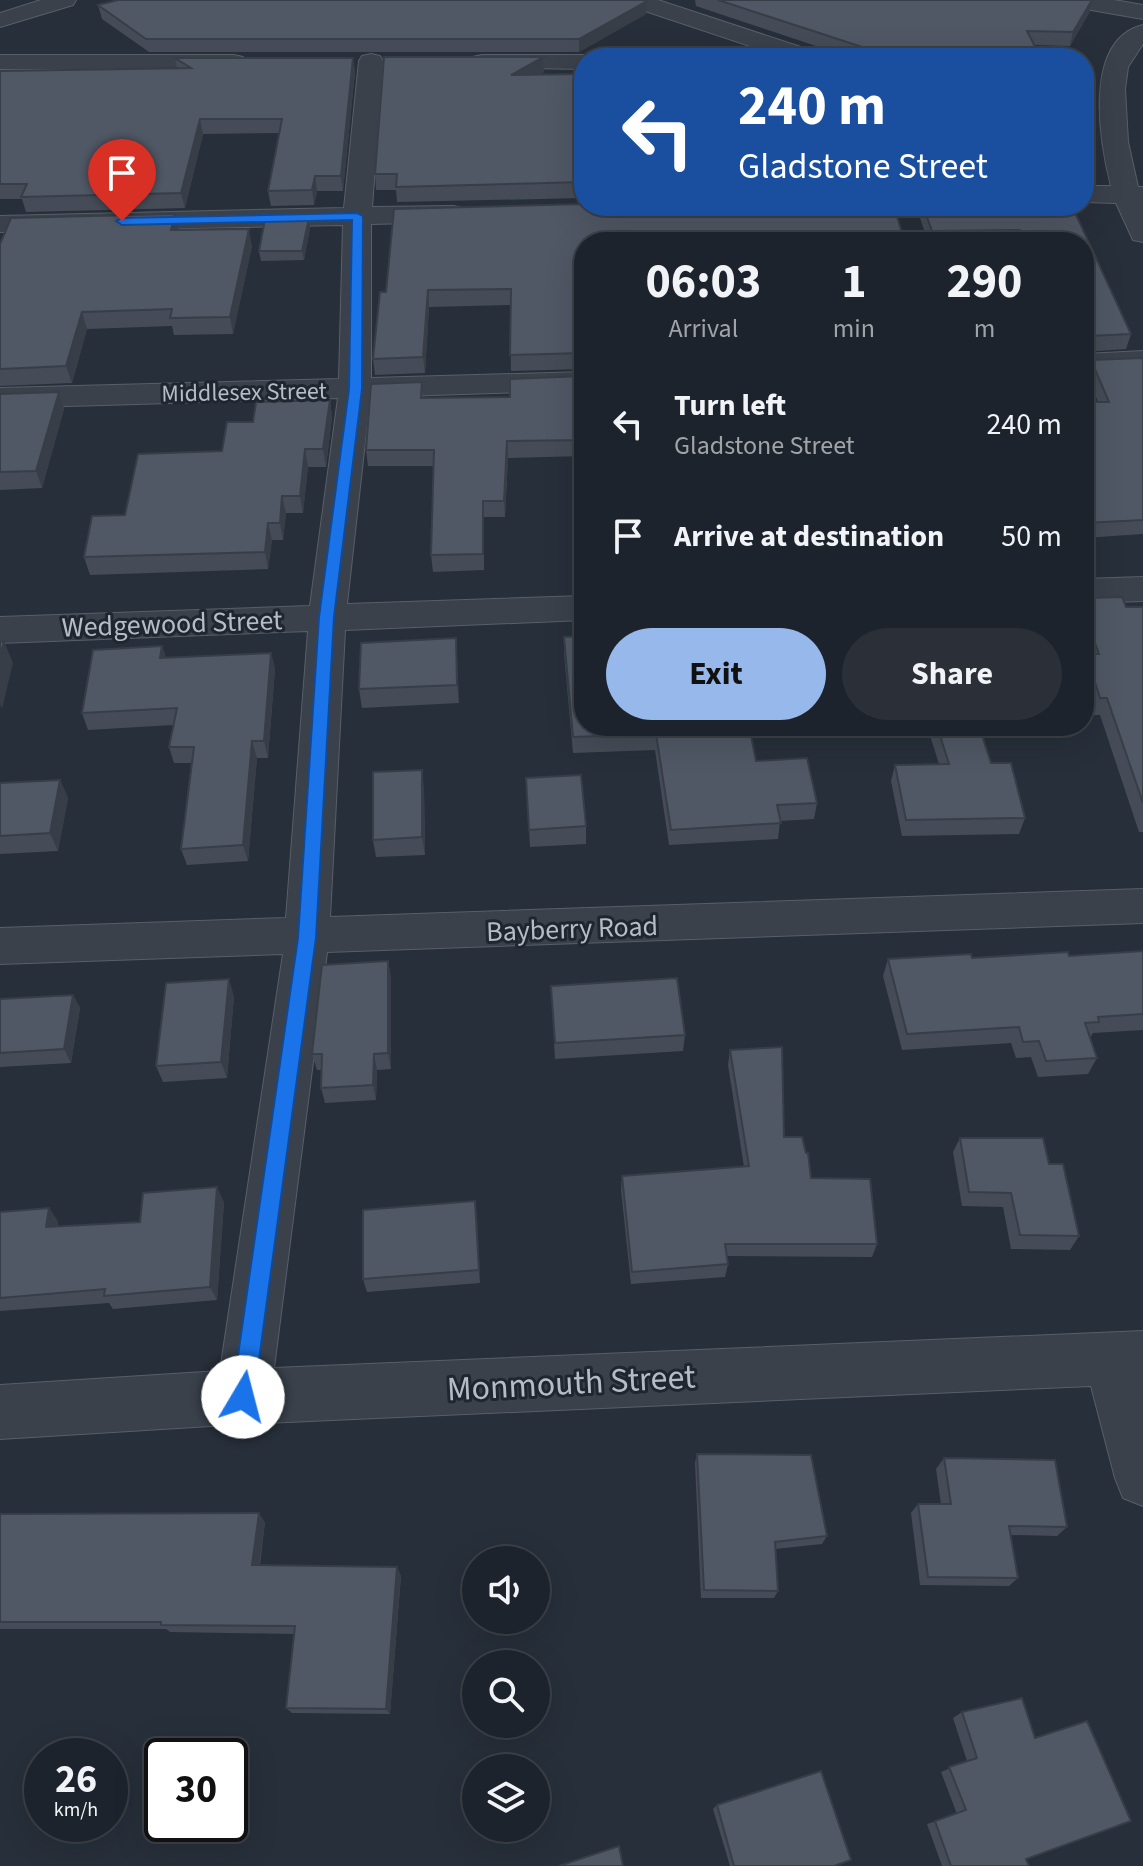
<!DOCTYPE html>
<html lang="en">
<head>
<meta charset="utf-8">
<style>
	body { margin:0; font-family:"Source Sans 3",sans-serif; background:#2a2f38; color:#f1f3f6; height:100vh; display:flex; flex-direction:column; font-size:30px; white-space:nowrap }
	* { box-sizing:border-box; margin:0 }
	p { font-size:26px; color:#a0a4a9 }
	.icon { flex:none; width:44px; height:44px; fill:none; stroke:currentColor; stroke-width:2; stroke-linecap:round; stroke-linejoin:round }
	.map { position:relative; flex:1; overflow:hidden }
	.details { position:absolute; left:574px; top:232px; width:520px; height:504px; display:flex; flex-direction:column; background:#1d232c; border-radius:32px; box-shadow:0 8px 32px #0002,0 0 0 2px #3b4048 }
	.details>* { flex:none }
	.hud { position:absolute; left:574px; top:48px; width:520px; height:168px; border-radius:32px; box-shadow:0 8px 32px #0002,0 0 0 2px #3b4048; background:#1a4fa0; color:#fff; overflow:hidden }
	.fabs { position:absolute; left:462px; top:1546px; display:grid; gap:16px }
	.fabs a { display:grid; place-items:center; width:88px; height:88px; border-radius:50%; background:#1d232c; box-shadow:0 8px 32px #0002,0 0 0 2px #3b4048; font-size:40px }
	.speed { position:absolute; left:24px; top:1738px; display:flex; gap:16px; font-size:40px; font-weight:700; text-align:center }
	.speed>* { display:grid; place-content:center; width:104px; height:104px; border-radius:50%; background:#1d232c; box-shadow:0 8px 32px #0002,0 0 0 2px #3b4048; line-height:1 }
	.speed small { font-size:20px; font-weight:400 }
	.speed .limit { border:4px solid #111; border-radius:12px; background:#fff; color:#111 }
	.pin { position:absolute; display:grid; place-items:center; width:68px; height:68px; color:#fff; margin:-82px -34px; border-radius:50% 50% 50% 0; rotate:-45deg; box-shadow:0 0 8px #0007 }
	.pin .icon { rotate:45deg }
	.me { position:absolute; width:88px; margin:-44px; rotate:8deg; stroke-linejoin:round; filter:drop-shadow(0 0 6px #0008) }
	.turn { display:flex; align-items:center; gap:28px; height:168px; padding:0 32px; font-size:36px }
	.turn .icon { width:104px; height:104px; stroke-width:2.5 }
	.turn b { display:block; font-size:56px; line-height:68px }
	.eta { display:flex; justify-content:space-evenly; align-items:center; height:136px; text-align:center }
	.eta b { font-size:48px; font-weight:700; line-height:56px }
	.cta { display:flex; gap:16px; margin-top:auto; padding:16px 32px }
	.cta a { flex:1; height:92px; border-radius:48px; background:#96b8eb; color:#111; font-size:32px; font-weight:700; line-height:92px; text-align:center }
	.cta a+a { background:#2a2f38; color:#f1f3f6 }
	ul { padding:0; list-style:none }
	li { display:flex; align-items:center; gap:24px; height:112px; padding:0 32px }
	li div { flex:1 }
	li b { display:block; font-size:30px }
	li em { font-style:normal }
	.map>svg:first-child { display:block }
</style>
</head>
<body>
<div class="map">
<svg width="1143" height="1866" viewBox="0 0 1143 1866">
	<rect width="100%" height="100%" fill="#272f3a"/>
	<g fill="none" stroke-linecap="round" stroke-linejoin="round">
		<defs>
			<path id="minor" d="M41 0H76L73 5 0 27V13Z
				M624 0H658L819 53 822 58H786L627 5Z
				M1063 0H1114L1143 5V19L1074 7 1066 5Z
				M1143 25V44L1128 67 1125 89 1128 142 1138 187H1143V242L1133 240 1116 203 1084 202V186H1111C1100 143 1082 40 1143 25Z
				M371 54 380 56 383 61 372 207 453 206 463 208 467 214 463 220 453 222 371 224V378L584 372V390L370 397 347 604 584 596V620L345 630 330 917 1143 889V923L327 952 274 1368 1143 1331V1506L1123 1498 1115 1478 1091 1386 243 1424 0 1439V1385L220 1371 283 954 0 964V928L286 918 308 631 0 643V617L310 606 338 398 0 408V388L339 379 343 225 0 232V216L344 208 359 61 362 56Z
				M0 55H234L243 57 246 62 243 67 234 69H0Z
				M482 55H584L593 58H584V69L473 67 470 62 473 57Z
				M1143 351V369L1084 372V354Z
				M1143 577V601L1084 603V579Z"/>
		</defs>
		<!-- minor casing -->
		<use href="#minor" stroke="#585f69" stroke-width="2"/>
		<!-- minor -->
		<use href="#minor" fill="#3a414b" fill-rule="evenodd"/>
	</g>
	<!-- wall -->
	<path fill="#454c57" d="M695 0H1092L1089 13 1070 46 1034 45 1041 58H852L696 6Z
		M98 5 646 14 579 52H149L102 19Z
		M543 57 544 72 539 75 584 74V198L397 202 396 190H376L375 174Z
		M175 58H353L355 72 343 191H317L314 205 271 206 268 191 279 133 203 134 185 208 26 212 22 199H0V71L177 68Z
		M916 206H1072L1131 334 1126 349 1084 352V242H928Z
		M309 218 310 228 304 260 261 261 259 251Z
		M179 230 252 246 233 334 174 335 172 326 87 329 72 383 0 386V244Z
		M584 242V369L511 371 510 305 429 307 425 373 375 375 373 359 386 292Z
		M1091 360H1143V534L1084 538V402H1098L1087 375Z
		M584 376V456L508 458 505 517H484V570L433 572 431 555 434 466H368L366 450 422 382 423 398 510 397Z
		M59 392 64 409 42 488 0 490V394Z
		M330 400 332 417 326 467H308L303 513H286L283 540H272L268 569 90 575 84 557 125 515 222 451 253 422Z
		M1084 598 1126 607H1143V832H1139L1100 715H1093L1084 687V658L1086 654 1084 648Z
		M564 637 749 726 756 761 817 803 814 819 780 821 778 839 669 845 655 750 573 753 564 654Z
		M162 646 166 658 271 653 275 669 268 758H257L248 861 187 865 181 849 191 763H174L169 747 173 725 88 730 82 713Z
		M457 657 459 703 362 708 359 689Z
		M927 726H979L991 763 1025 818 1019 834 902 836 891 781 895 765 939 764Z
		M526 778 586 826V844L530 847Z
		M60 780 68 798 58 851 0 854V783Z
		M424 788 425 855 376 857 373 840Z
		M1143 951V1030L1093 1033 1090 1038 1097 1058 1088 1074 1038 1077 1031 1057 1016 1058 1011 1043 902 1050 883 976 888 959 1069 956Z
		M388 961 391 978V1069L377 1070 376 1100 325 1103 321 1088V1070H317L312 1054Z
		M551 986 685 1035 683 1051 555 1059Z
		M73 995 80 1008 71 1063 0 1067V999Z
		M234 996 227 1078 163 1082 156 1066Z
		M730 1050 811 1178 877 1244 872 1257 727 1256 728 1264 725 1277 631 1284 621 1190 622 1176 744 1167 728 1065Z
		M960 1138 1049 1164 1079 1236 1070 1250 1011 1249 1003 1207 962 1206 953 1152Z
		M475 1201 480 1283 367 1292 363 1279Z
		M224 1202 217 1300 113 1309 109 1303 0 1311V1212L49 1208 58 1222V1227L140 1222Z
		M697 1454 827 1536 822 1544 775 1549 778 1591 774 1598H701L695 1463Z
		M944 1458 1067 1527 1057 1536 1011 1535 1018 1578 1009 1586 920 1585 911 1513 918 1504H941L936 1469Z
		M0 1514 265 1522 260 1565 397 1567 401 1576 390 1714 292 1713 286 1708 294 1634 170 1632 166 1629H0Z
		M962 1712 1026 1859 1029 1866H942L927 1824 957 1814 941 1772 967 1761 953 1718Z
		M717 1805 835 1866H730L713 1809Z"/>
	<!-- shaded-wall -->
	<path fill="#383e47" d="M1092 0 1089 13 1070 46 1073 32Z
		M647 1 646 14 579 52V39Z
		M543 57 544 72 511 90V75Z
		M353 58 355 72 343 191 341 176Z
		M200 119 203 134 185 208 181 193Z
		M315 176 317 191 314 205 312 190Z
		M175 214 179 231 171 230Z
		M309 218 310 228 304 260 302 251Z
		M249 229 252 246 233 334 230 317Z
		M428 290 429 307 425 373 423 357Z
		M82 312 87 329 72 383 66 366Z
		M59 392 64 409 42 488 36 471Z
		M330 400 332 417 326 467 323 449Z
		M507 441 508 458 505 517 504 501Z
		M305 449 308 467 303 513 300 496Z
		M282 496 286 513 283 540 280 523Z
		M268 523 272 540 268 569 265 552Z
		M456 638 457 657 459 703 457 685Z
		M4 641 13 663 2 709 0 704V657Z
		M162 646 167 663 160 658Z
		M271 653 275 669 268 758 264 741Z
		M252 741 257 758 248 861 243 845Z
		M422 770 424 788 425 855 422 837Z
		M60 780 68 798 58 851 50 833Z
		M388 961 391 978V1069L388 1053Z
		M229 979 234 996 227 1078 221 1062Z
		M73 995 80 1008 71 1063 64 1049Z
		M374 1054 377 1070 376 1100 373 1085Z
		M217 1187 224 1202 217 1300 210 1287Z
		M475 1201 477 1215 480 1283 479 1270Z
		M49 1208 58 1222 56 1241 46 1227Z
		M259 1513 265 1522 258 1573 252 1565Z
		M397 1567 401 1576 390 1714 386 1709Z"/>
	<!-- building -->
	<path fill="#505865" stroke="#383e47" stroke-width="2" d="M118 0H643L647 1 579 39H146L98 5Z
		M718 0H1092L1073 32 1027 31 1041 58H896Z
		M384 57H543L511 75 584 74V182L396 187 397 174H375Z
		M175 58H353L341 176H315L312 190 268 191 282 119H200L181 193 21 197 27 184H0V71L191 68Z
		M584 204V206H781L782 209 894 207 905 242H584V353L510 355 511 289 428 290 423 357 373 359 380 292H386L394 209Z
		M923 206H1072L1131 334 1088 336 1086 347 1084 343V242H1025L1020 230 932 231Z
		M175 214 171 230 249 229 230 317 170 318 172 309 82 312 66 366 0 369V244L11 218Z
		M309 218 302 251H259L265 219Z
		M1142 358 1143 360V520L1084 523V402H1109L1091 360Z
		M584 376V440L507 441 504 501H483V554L431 555 434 450H366L371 384 422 382 421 398 510 397V379Z
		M59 392 36 471 0 472V394Z
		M330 400 323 449H305L300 496H282L280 523H268L265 552 84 557 92 516 125 515 138 454 222 451 227 422H253L256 402Z
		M1122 597 1126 607H1143V803L1107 698H1100L1086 654H1099L1084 612V598Z
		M584 636V726H749L756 761 807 758 817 803 777 805 781 823 671 830 656 734 573 737 564 637Z
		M456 638 457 685 359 689 361 643Z
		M4 641 0 657V642Z
		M162 646 160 658 271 653 264 741H252L243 845 181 849 194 747H169L177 708 82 713 93 650Z
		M937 726H979L991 763H1011L1025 818 906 820 895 765 949 764Z
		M422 770V837L373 840V772Z
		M581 775 586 826 529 830 526 778Z
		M60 780 50 833 0 836V783Z
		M1143 951V1014L1098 1017 1099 1022 1085 1023 1097 1058 1046 1061 1039 1041 1023 1042 1019 1027 907 1034 888 959 971 954 972 958 1068 952 1069 956Z
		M388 961V1053L374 1054 373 1085 321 1088 322 1054H312L322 965Z
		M677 978 685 1035 555 1043 551 986Z
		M229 979 221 1062 156 1066 166 983Z
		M73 995 64 1049 0 1053V999Z
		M782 1047 784 1137H802L806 1153H808L811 1178 870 1179 877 1244H725L728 1264 632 1272 622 1176 749 1166 730 1050Z
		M960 1138H1043L1049 1164H1063L1079 1236 1020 1235 1011 1193 969 1192Z
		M217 1187 210 1287 104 1296 105 1289 0 1298V1212L49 1208 46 1227 140 1222 143 1193Z
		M475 1201 479 1270 363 1279V1210Z
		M697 1454 811 1455 827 1536 775 1542 778 1591 704 1590Z
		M944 1458 1055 1460 1067 1527 1009 1526 1018 1578 928 1577 918 1504H951Z
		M259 1513 252 1565 397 1567 386 1709 286 1708 295 1626 161 1625V1622H0V1514Z
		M1022 1698 1035 1738 1087 1721 1131 1821 1026 1859 1029 1866H951L935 1821 966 1810 949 1767 977 1758 962 1712Z
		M821 1771 851 1860 834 1866H734L717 1805Z
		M619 1846 623 1866H559Z"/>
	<!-- route -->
	<path fill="#1a73e8" stroke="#114b97" stroke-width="2" d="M357 213 363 216 362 389 334 617 316 938 254 1397 251 1405 243 1408 235 1405 232 1397 298 938 319 617 349 389 352 220 122 225 116 221 122 218Z"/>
	<g text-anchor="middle" stroke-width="6" stroke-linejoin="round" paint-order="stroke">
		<!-- far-street labels -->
		<g font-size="24" fill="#b6bcc6" stroke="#1f2630">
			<text transform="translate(244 392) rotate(-1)" y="8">Middlesex Street</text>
		</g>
		<!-- street labels -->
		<g font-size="28" fill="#b6bcc6" stroke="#1f2630">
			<text transform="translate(172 623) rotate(-2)" y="10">Wedgewood Street</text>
			<text transform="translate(572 928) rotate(-2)" y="10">Bayberry Road</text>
		</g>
		<!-- near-street labels -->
		<g font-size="34" fill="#b6bcc6" stroke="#1f2630">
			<text transform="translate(571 1382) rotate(-3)" y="12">Monmouth Street</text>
		</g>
	</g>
</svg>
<div class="fabs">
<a><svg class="icon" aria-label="sound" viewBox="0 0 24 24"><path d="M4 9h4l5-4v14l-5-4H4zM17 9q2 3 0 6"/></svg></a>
<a><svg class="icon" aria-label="search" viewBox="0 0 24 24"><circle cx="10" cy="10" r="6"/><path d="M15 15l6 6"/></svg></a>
<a><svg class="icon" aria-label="layers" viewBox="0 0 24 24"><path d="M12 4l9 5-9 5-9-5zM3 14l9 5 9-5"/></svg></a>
</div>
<div class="speed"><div>26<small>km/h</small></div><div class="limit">30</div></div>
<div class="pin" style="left:122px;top:221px;background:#d93025"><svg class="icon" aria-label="arrive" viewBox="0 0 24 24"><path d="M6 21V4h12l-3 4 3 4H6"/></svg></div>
<svg class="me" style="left:243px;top:1397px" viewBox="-20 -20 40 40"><circle r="19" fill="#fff"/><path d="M0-13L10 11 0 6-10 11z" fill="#1a73e8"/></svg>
<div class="hud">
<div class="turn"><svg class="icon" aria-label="left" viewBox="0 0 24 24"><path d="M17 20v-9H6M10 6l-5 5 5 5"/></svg><div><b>240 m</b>Gladstone Street</div></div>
</div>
<section class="details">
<div class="eta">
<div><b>06:03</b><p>Arrival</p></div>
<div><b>1</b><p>min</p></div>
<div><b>290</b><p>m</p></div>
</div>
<ul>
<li><svg class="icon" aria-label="left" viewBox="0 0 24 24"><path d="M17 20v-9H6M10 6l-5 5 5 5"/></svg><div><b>Turn left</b><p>Gladstone Street</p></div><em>240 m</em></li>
<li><svg class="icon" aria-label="arrive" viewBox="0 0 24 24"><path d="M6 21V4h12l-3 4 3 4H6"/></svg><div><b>Arrive at destination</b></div><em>50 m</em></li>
</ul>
<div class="cta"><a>Exit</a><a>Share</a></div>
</section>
</div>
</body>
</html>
